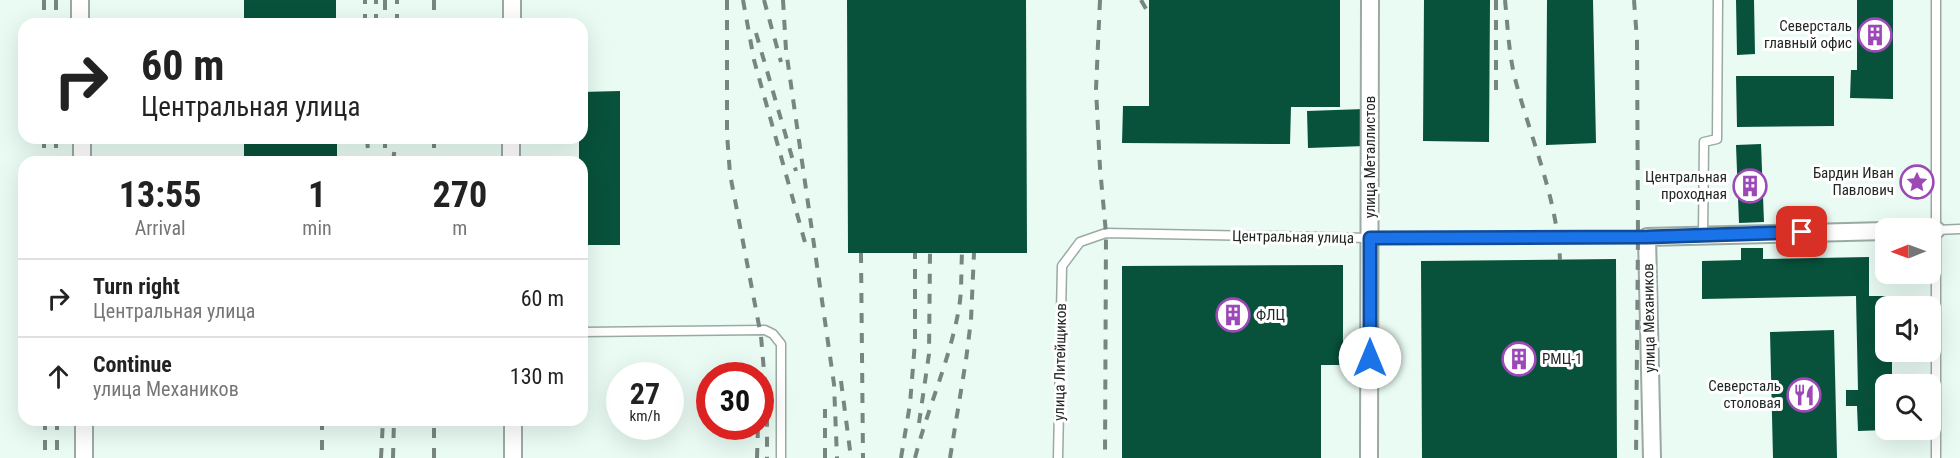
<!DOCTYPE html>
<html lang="en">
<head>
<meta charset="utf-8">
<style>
	body { margin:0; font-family:"Roboto Condensed",sans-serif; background:#f2f2f2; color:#222; height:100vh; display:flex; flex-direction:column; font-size:22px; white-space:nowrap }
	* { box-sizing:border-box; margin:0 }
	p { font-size:20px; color:#767676 }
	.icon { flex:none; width:33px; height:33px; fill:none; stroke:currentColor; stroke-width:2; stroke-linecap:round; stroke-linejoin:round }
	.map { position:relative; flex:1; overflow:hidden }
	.panel { position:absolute; left:18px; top:156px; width:570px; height:270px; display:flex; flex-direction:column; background:#fff; border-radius:18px; box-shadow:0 6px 24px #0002 }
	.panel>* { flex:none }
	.top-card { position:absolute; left:18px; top:18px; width:570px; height:126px; border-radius:18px; box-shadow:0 6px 24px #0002; background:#fff; color:#222; overflow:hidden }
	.needle { width:39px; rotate:269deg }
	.controls { position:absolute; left:1875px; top:218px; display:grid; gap:12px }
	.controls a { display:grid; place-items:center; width:66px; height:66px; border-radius:12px; background:#fff; box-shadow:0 6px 24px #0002; font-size:30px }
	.speed { position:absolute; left:606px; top:362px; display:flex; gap:12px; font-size:30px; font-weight:700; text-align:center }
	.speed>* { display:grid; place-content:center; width:78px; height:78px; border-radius:50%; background:#fff; box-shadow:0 6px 24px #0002; line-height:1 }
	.speed small { font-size:15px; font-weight:400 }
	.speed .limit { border:9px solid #d22; background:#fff; color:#111 }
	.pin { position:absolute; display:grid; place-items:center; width:51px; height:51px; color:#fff; margin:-26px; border-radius:12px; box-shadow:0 3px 9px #0006 }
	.me { position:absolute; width:66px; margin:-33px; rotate:0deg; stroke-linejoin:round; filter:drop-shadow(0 0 4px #0008) }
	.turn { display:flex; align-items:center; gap:21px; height:126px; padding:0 24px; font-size:27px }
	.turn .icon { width:78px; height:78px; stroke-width:2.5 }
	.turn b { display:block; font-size:42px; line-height:51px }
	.eta { display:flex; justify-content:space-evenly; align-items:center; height:102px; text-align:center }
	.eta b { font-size:36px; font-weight:700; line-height:42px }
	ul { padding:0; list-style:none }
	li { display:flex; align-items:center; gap:18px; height:78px; padding:0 24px; border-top:2px solid #e0e0e0 }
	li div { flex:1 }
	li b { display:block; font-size:22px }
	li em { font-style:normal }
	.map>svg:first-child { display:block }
</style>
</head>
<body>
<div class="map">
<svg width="1960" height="458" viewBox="0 0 1960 458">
	<rect width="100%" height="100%" fill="#e9fbf3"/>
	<!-- building -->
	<path fill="#08513b" d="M244 0H336V24H244Z
		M847 0H1026L1027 253H848Z
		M1149 0H1340V107H1291L1290 144 1122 143 1123 106H1149Z
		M1424 0H1490L1489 142 1423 141Z
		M1547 0H1593L1596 143 1546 145Z
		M1736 0H1754L1755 54 1737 55Z
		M1857 0H1893V99L1850 98 1851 70H1857Z
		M1736 76H1834V126L1737 127Z
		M620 91V245H582V162H579V138H582V92Z
		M1364 109 1365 146 1308 148 1307 111Z
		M244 138H337V162H244Z
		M1761 144 1764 222 1739 223 1736 145Z
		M1741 248H1763V259L1869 257V296H1891V306H1886V351H1892V384H1886V430L1858 431 1857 406H1846V390H1858L1856 296 1702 299V261L1741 260Z
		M1616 259 1617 458H1422L1421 261Z
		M1343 265V365H1321V458H1122V266Z
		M1834 330 1837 458H1773L1770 332Z"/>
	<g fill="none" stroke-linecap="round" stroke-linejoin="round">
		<defs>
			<path id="service" d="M1936 0V230L1960 229
				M1936 230V458
				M1703 234 1704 142 1717 139 1718 0
				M582 332 765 330 773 334 781 344V458
				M1058 458 1062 266 1080 242 1106 233 1370 238 1647 237"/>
			<path id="minor" d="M80 0V24
				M512 24V0
				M82 138V162
				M511 162V138
				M1930 230H1936
				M513 420V458
				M84 458V420
				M1369 458 1370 0
				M1652 458 1647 237 1886 231"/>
		</defs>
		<!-- service casing -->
		<use href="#service" stroke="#9aaaa3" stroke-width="11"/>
		<!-- minor casing -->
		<use href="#minor" stroke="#9aaaa3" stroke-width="20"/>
		<!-- service -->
		<use href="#service" stroke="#fff" stroke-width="8"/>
		<!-- minor -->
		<use href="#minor" stroke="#fff" stroke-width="16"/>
		<!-- rail -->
		<path stroke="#798580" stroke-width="4" stroke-dasharray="10 10" stroke-linecap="butt" d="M44 0V24
			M56 0V24
			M385 0V24
			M434 0V24
			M727 0V134L730 174 761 336 767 407V458
			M743 0 754 60 806 246
			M764 0 781 62
			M783 0 786 50 834 384 837 458
			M1100 0 1096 89 1100 168 1106 233 1105 458
			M1141 0 1149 14
			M1496 0V92
			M1505 0C1508 29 1509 59 1517 86 1533 144 1557 200 1560 260
			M1634 0 1637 40 1638 237 1636 458
			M365 24V0
			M376 24V0
			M397 24V0
			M756 33 796 171
			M44 138V162
			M56 138V162
			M367 138 369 162
			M385 138V162
			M434 138V162
			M393 162 396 138
			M861 253 863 458
			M841 381 851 458
			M45 420V458
			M57 420V458
			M322 420V458
			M919 423 929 354 930 253
			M381 458 383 420
			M393 458 394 420
			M434 458V420
			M757 458 758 426
			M825 458V409
			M901 458 910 404 915 342V253
			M915 458C928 407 950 360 959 308 962 290 961 271 962 253
			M950 458 966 360 971 320 974 253"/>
	</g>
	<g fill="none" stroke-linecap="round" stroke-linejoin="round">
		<defs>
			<path id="route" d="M1370 358V238L1647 237 1802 232"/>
		</defs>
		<!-- route casing -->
		<use href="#route" stroke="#114b97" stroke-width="15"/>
		<!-- route -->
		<use href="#route" stroke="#1a73e8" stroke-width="10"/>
	</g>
	<!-- icons -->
	<defs>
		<symbol id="building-ring" viewBox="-11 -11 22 22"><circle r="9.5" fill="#fff" stroke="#9c48b7" stroke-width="1.5"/><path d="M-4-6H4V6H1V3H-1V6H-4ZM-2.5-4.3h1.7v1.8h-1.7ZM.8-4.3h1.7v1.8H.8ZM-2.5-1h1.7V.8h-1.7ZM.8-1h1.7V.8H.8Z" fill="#9c48b7"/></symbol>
		<symbol id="sight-ring" viewBox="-11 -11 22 22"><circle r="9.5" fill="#fff" stroke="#9c48b7" stroke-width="1.5"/><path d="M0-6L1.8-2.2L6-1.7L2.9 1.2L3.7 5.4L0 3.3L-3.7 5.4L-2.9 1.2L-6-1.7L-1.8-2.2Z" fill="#9c48b7"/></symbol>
		<symbol id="restaurant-ring" viewBox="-11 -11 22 22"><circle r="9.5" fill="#fff" stroke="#9c48b7" stroke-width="1.5"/><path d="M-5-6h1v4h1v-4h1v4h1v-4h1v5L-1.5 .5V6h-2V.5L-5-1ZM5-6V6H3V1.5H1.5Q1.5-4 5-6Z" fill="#9c48b7"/></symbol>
	</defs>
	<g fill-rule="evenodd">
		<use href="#building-ring" x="1856" y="16" width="38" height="38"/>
		<use href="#sight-ring" x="1898" y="163" width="38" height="38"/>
		<use href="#building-ring" x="1731" y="167" width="38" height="38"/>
		<use href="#building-ring" x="1214" y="296" width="38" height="38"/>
		<use href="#building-ring" x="1500" y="340" width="38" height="38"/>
		<use href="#restaurant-ring" x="1785" y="376" width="38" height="38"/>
	</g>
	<g text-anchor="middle" stroke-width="6" stroke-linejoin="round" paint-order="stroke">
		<!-- poi labels -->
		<g font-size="15" fill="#212725" stroke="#fff" text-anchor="end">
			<text x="1852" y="31">Северсталь<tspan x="1852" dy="17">главный офис</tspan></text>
			<text x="1894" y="178">Бардин Иван<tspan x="1894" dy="17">Павлович</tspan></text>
			<text x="1727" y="182">Центральная<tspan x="1727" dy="17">проходная</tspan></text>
			<text x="1256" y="320" text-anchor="start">ФЛЦ</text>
			<text x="1542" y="364" text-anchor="start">РМЦ-1</text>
			<text x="1781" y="391">Северсталь<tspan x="1781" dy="17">столовая</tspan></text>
		</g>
		<!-- street labels -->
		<g font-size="15" fill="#212725" stroke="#fff">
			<text transform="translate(1370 157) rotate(-90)" y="5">улица Металлистов</text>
			<text transform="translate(1293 237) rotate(1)" y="5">Центральная улица</text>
			<text transform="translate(1649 318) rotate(-91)" y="5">улица Механиков</text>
			<text transform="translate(1060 362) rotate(-89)" y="5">улица Литейщиков</text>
		</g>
	</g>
</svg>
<div class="controls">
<a><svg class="needle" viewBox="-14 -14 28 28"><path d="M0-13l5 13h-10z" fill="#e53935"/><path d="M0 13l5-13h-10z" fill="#767676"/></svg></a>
<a><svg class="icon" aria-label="sound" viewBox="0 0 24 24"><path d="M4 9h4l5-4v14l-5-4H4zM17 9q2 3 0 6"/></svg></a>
<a><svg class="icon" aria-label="search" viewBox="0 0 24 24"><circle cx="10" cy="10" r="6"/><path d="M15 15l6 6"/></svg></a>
</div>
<div class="speed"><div>27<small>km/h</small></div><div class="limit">30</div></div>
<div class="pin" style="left:1802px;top:232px;background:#d93025"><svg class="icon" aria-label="arrive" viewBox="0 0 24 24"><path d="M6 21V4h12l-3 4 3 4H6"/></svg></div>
<svg class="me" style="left:1370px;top:358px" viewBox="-20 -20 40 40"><circle r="19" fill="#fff"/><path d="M0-13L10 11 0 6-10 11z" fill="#1a73e8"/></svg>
<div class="top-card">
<div class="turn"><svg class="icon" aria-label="right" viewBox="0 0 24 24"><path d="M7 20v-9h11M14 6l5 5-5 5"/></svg><div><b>60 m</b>Центральная улица</div></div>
</div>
<section class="panel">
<div class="eta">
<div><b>13:55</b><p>Arrival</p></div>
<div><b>1</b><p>min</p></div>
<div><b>270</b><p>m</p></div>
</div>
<ul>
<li><svg class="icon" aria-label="right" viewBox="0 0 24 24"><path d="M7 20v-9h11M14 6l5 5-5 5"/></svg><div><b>Turn right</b><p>Центральная улица</p></div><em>60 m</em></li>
<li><svg class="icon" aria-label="ahead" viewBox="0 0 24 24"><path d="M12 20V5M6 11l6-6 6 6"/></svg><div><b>Continue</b><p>улица Механиков</p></div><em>130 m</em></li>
</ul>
</section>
</div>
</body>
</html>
